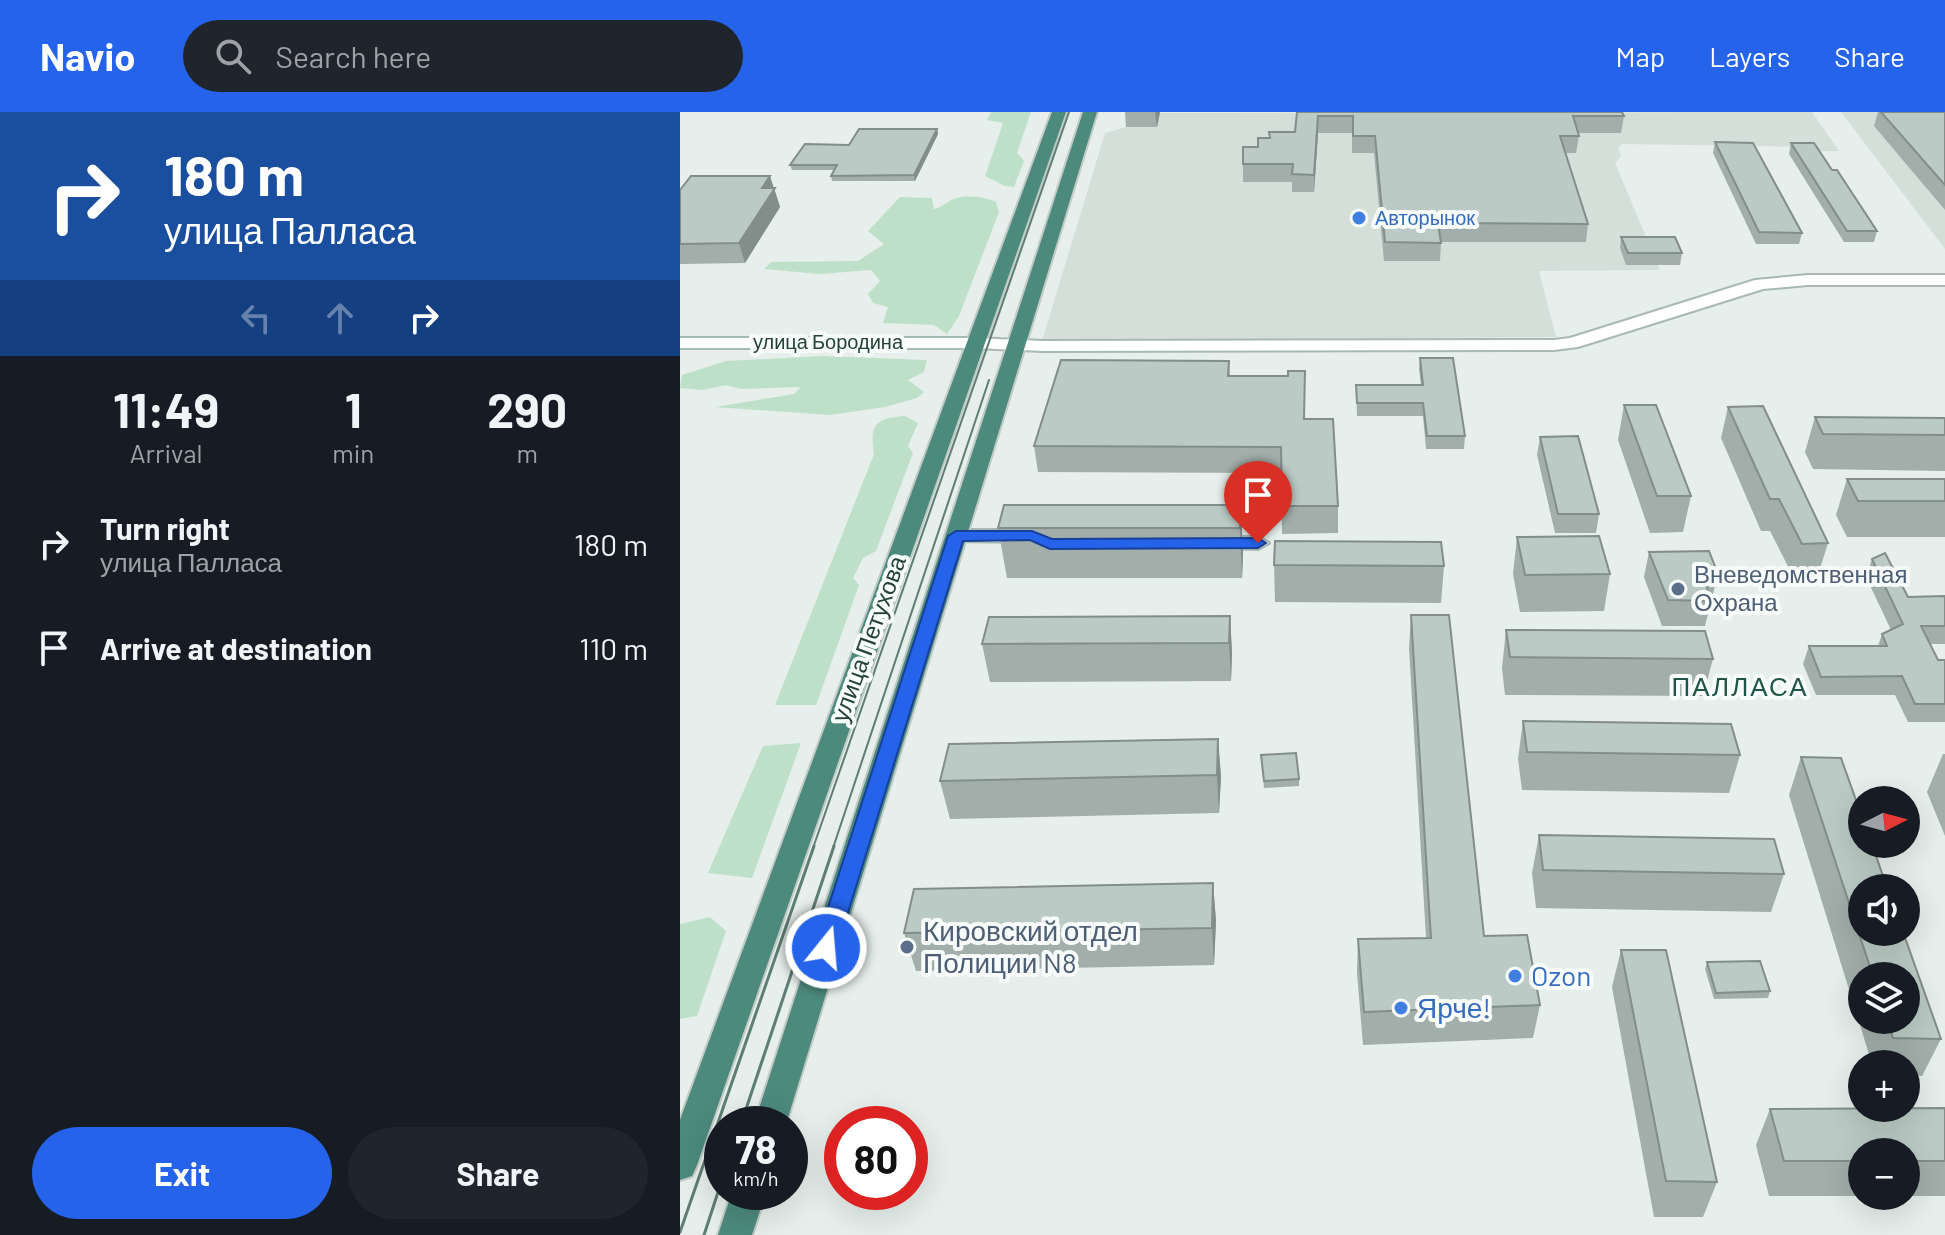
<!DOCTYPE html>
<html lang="en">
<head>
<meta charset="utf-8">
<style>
	body { margin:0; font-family:Barlow,sans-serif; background:#20242c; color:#f1f3f6; height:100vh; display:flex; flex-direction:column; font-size:30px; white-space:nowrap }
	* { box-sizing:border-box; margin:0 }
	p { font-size:26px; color:#9ea1a6 }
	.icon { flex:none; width:44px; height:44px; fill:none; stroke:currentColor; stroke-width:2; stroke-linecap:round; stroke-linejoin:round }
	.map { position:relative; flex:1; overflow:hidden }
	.side { display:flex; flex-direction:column; background:#171b24; width:680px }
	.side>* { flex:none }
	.guide { background:#1a4fa0; color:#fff; overflow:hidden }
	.needle { width:52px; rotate:84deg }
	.fabs { position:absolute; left:1168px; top:674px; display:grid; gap:16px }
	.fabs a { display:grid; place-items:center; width:72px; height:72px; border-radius:50%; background:#171b24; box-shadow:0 8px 32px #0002; font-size:40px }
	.speed { position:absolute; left:24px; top:994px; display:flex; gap:16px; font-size:40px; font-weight:700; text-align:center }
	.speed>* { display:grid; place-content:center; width:104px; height:104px; border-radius:50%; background:#171b24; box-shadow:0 8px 32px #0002; line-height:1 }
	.speed small { font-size:20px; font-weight:400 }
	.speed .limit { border:12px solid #d22; background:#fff; color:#111 }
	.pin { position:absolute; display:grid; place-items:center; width:68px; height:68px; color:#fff; margin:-82px -34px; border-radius:50% 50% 50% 0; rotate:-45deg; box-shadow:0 0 8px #0007 }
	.pin .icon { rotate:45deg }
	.me { position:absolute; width:88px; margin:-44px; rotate:17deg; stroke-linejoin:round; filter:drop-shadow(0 0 6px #0008) }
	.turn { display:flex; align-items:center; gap:28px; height:168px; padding:0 32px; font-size:36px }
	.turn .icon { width:104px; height:104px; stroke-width:2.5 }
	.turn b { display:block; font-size:56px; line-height:68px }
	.lanes { display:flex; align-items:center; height:76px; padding:0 32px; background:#0003; justify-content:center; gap:40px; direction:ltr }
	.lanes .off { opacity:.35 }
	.eta { display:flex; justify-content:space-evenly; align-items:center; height:136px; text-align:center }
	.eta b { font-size:48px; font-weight:700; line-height:56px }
	.action { display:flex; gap:16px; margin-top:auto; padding:16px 32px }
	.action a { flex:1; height:92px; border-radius:48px; background:#2563eb; color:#fff; font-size:32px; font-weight:700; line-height:92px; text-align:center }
	.action a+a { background:#20242c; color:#f1f3f6 }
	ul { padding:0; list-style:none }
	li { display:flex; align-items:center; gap:24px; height:104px; padding:0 32px }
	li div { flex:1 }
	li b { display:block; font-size:30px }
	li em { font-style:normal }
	header { display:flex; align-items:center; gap:48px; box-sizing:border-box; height:112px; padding:0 40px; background:#2563eb; color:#fff }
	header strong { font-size:38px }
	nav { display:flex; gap:44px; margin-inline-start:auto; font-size:28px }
	.search { width:560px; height:72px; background:#20242c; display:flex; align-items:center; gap:20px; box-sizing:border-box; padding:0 28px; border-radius:44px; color:#9ea1a6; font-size:30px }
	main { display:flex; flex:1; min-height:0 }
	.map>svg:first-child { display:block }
</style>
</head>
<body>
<header>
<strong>Navio</strong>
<div class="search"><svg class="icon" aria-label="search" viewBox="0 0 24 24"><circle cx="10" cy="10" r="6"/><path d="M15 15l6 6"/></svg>Search here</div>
<nav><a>Map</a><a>Layers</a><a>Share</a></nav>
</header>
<main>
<section class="side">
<div class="guide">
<div class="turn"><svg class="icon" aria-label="right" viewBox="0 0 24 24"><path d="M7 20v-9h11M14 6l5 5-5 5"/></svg><div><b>180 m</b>улица Палласа</div></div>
<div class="lanes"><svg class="icon off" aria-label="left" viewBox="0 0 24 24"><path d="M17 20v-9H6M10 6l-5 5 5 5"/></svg><svg class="icon off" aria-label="ahead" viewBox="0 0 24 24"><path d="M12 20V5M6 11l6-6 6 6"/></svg><svg class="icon" aria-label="right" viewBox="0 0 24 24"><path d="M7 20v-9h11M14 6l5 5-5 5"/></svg></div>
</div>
<div class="eta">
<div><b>11:49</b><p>Arrival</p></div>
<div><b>1</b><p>min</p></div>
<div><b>290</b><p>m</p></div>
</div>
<ul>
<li><svg class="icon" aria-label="right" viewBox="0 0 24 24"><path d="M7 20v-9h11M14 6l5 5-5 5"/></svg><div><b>Turn right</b><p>улица Палласа</p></div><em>180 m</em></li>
<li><svg class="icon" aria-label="arrive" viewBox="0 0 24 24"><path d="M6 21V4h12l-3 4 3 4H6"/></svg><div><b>Arrive at destination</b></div><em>110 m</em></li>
</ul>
<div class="action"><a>Exit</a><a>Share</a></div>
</section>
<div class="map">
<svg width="1265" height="1123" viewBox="0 0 1265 1123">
	<rect width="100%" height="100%" fill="#e6efeb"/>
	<!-- built -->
	<path fill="#d4dfda" d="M1132 0 1159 39H1138L1134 35 942 32 938 36 941 44 935 51 980 158 859 159 876 225 362 229 425 21 446 15H476L480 1Z
		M1161 0H1265V137Z"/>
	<!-- green -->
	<path fill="#bfe0c8" d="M311 0H351L337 41 344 49 334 75 325 74 305 64 323 11 307 8Z
		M220 85 252 86 254 97C264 95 268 88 277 86 287 83 307 85 316 90L319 100 279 204 267 222 254 213 203 211 208 195 193 191 188 182 200 169 191 158 140 162 84 157 91 150 178 149 204 132 188 119Z
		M142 244 247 248 244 260 228 268 244 280 237 286 205 295 150 303 35 295 114 282 121 275 61 277 46 273 23 278 0 276 2 263 46 249Z
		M225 304 238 311 228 334 233 341 196 439 183 446 173 466 179 473 136 593H95L194 342C189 312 196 306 225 304Z
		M121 631 72 766 28 761 83 634Z
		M30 805 46 819 17 904 0 907V812Z"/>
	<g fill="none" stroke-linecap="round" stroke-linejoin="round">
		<defs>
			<path id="minor" d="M1128 163H1265V173H1128L1083 177 898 235 874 238 363 239 296 236 287 231 296 226 363 229 874 228 890 226 1075 168Z
				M276 418H349L360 424 349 430 268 429 265 424 268 419Z
				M532 425H578L589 431 578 437 524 436 521 431 524 426Z"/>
			<path id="secondary" d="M0 226H296L305 231 296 236H0Z"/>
			<path id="trunk" d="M372 0H386L17 1053 12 1064 0 1068V1008Z
				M403 0H417L106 1012H74Z
				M52 1080H86L72 1123H38Z"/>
		</defs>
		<!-- minor casing -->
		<use href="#minor" stroke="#a8b8b2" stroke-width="4"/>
		<!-- secondary casing -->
		<use href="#secondary" stroke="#a4bbb3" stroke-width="4"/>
		<!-- trunk casing -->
		<use href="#trunk" stroke="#c2cac8" stroke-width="4"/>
		<!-- minor -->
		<use href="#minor" fill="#fff" fill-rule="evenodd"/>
		<!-- secondary -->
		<use href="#secondary" fill="#fff" fill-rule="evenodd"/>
		<!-- trunk -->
		<use href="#trunk" fill="#4c8a7c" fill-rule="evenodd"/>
		<!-- tram-far1 -->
		<path stroke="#5f7d75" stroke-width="2" d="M133 736 389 0
			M153 736 309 268"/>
		<!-- tram -->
		<path stroke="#5f7d75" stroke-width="3" d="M61 1012 154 734
			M0 1120 134 734
			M24 1123 42 1068"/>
	</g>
	<!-- wall -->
	<path fill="#a1aea9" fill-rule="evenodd" d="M445 0H480L477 15H446Z
		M617 0 944 4 941 21H898L899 24 896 41H885L908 112 906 130H761L760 149H704L694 41H672V21H638L634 80H612V70H563V52L578 35 590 26 615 20Z
		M1198 0H1265V98L1194 14Z
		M257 17 258 22 235 69H152L151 64 154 58H112L110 53 169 33Z
		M1035 30 1122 121 1119 132H1076L1033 41Z
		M1111 31 1152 58 1197 119 1194 130H1164L1109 42Z
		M94 76 100 95 65 151 0 152V78Z
		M941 125 1002 141 1000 153H946L940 136Z
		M740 246 785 324 784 337H746L743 304H677L676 273H741L739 258Z
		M549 249 550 264 624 307 658 394V421L602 422 601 361 358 360 354 334Z
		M944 293 1011 384 1003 420 970 421 938 328Z
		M1048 295 1148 431 1138 463 1113 464 1090 419H1081L1041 326Z
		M1135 305 1265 306V359L1133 357 1125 340Z
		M860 325 919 402 916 421H875L857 343Z
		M1167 367H1265V425H1167L1156 403Z
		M561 393 563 442 562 466H327L318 416Z
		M837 425 930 462 924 499 840 500 833 462Z
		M969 440 1038 462 1025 514H982L964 465Z
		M1192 447 1228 485 1265 484V532H1250L1258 548H1265V610H1228L1215 583H1136L1123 552 1129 534H1198L1202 522 1211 518 1186 465Z
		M594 453 764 454 761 491 595 490Z
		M731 503 804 824 860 893 853 926 683 933 677 861 678 827 746 826 729 536Z
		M550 504 552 541 551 569 310 570 302 532Z
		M826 518 1033 547 1023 584 825 583 822 556Z
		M843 609 1060 643 1049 681 842 678 838 647Z
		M538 627 541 665 539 701 270 707 260 669Z
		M1263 642H1265V724L1247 680Z
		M581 643 619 667V674L584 676Z
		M1121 645 1261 927 1242 964H1226V952H1192L1109 683ZM1182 864H1226V908H1182Z
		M859 723 1104 762 1091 800 856 796 852 761Z
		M533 771 536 809 534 853 236 859 224 821Z
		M941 838 1037 1070 1023 1105H974L932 875Z
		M1027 850 1090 879 1088 886 1034 887 1025 857Z
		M1265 996V1084H1089L1076 1033 1090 997ZM1182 1040H1226V1084H1182Z"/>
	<!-- shaded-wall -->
	<path fill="#838d89" d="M475 0H480L477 15Z
		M638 4V21L634 80V63Z
		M257 17 258 22 235 69 234 63Z
		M90 64 100 95 65 151 59 131 82 76Z
		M561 393 563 442 562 466 560 416Z
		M550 504 552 541 551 569 549 531Z
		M538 627 541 665 539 701 537 663Z
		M533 771 536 809 534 853 532 816Z"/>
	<!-- building -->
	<path fill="#bbcac4" stroke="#838d89" stroke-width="2" d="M617 0H942L944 4H893L899 24H880L908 112 758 111 761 131 705 130 695 24H673V4H638L634 63 612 62 613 52H563V35H578V26H590L589 20H615Z
		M1201 0H1265V73Z
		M179 17H257L234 63 151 64 157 53H110L125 32 169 33Z
		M1035 30 1073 31 1122 121 1079 120Z
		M1111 31H1134L1152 58H1157L1197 119H1167Z
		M11 64H90L82 76H95L59 131 0 132V78Z
		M941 125H995L1002 141H948Z
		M740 246H773L785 324H747L743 291H677L676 273H743Z
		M381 248 549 249 548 264H608V259H625L624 307H653L658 394H602L601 335 354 334Z
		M944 293H976L1011 384H977Z
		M1083 294 1148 431 1122 432 1099 387H1090L1048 295Z
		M1135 305 1265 306V323L1143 322Z
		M898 324 919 402H878L860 325Z
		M1167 367H1265V389H1178Z
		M324 393H561L560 416H318Z
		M919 424 930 462 845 463 837 425Z
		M595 429 761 430 764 454 594 453Z
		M1029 439 1038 462H1023L1031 489 988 488 969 440Z
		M1205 441 1228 485 1265 484V514H1241L1258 548H1265V592H1235L1222 564 1141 565 1129 534H1207L1202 522 1223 512 1192 447Z
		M731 503H769L804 824 847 823 860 893 684 900 678 827 751 826Z
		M550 504 549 531 302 532 309 505Z
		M826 518 1025 519 1033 547 830 545Z
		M843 609 1051 612 1060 643 847 640Z
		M538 627 537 663 260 669 269 632Z
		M616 641 619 667 584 669 581 643Z
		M1121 645 1161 646 1182 705V732H1192L1207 776H1182V820H1223L1261 927 1213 926 1207 908H1226V864H1193Z
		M859 723 1094 727 1104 762 863 758Z
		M533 771 532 816 224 821 234 777Z
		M941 838H986L1037 1070 986 1069Z
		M1080 849 1090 879 1036 881 1027 850Z
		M1265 996V1049H1226V1040H1182V1049H1104L1090 997Z"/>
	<!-- route -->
	<path fill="#2563eb" stroke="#184099" stroke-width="2" d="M276 419H352L372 427 578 426 586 431 578 436 370 437 350 428 283 429 157 836 154 842 146 845 138 842 135 836 268 424Z"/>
	<!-- markers -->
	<g fill="#3f7fe0" stroke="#f7fbf9" stroke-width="3">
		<circle cx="679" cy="106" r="8"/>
		<circle cx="835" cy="864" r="8"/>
		<circle cx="721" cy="896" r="8"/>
	</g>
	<g fill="#5c6f8a" stroke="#f7fbf9" stroke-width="3">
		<circle cx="998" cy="477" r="8"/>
		<circle cx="227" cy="835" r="8"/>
	</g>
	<g text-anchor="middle" stroke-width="8" stroke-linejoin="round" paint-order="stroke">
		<!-- far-shop labels -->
		<g font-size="20" fill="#366cbe" stroke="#f7fbf9" text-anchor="start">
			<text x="695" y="113">Авторынок</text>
		</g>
		<!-- far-street labels -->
		<g font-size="20" fill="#24423a" stroke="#f7fbf9">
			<text x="148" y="237">улица Бородина</text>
		</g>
		<!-- service labels -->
		<g font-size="24" fill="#4e5e75" stroke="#f7fbf9" text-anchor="start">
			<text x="1014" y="471">Вневедомственная<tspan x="1014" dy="28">Охрана</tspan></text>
		</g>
		<!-- street labels -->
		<g font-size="24" fill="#24423a" stroke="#f7fbf9">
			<text transform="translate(189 527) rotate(-70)" y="8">улица Петухова</text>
		</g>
		<!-- neighbourhood labels -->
		<g font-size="26" letter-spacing="2" fill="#1f5548" stroke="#f7fbf9">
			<text x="1060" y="584">ПАЛЛАСА</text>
		</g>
		<!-- near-service labels -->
		<g font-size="28" fill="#4e5e75" stroke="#f7fbf9" text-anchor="start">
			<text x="243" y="829">Кировский отдел<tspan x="243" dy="32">Полиции N8</tspan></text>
		</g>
		<!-- near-shop labels -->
		<g font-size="28" fill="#366cbe" stroke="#f7fbf9" text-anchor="start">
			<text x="851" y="874">Ozon</text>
			<text x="737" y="906">Ярче!</text>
		</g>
	</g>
</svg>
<div class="fabs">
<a><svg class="needle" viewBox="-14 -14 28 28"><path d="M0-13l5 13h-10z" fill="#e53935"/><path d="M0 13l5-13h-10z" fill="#9ea1a6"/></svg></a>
<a><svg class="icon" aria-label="sound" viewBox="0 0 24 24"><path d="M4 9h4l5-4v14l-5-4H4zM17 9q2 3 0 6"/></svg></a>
<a><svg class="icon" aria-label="layers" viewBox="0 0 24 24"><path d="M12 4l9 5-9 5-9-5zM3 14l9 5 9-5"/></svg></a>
<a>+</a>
<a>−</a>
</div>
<div class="speed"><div>78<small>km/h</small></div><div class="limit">80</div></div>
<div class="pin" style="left:578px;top:431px;background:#d93025"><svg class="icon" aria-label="arrive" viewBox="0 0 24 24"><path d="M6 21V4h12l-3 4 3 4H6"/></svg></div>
<svg class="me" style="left:146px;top:836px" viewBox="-20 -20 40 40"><circle r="17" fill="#2563eb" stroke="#fff" stroke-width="3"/><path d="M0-11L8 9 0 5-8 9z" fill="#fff"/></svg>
</div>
</main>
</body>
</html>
